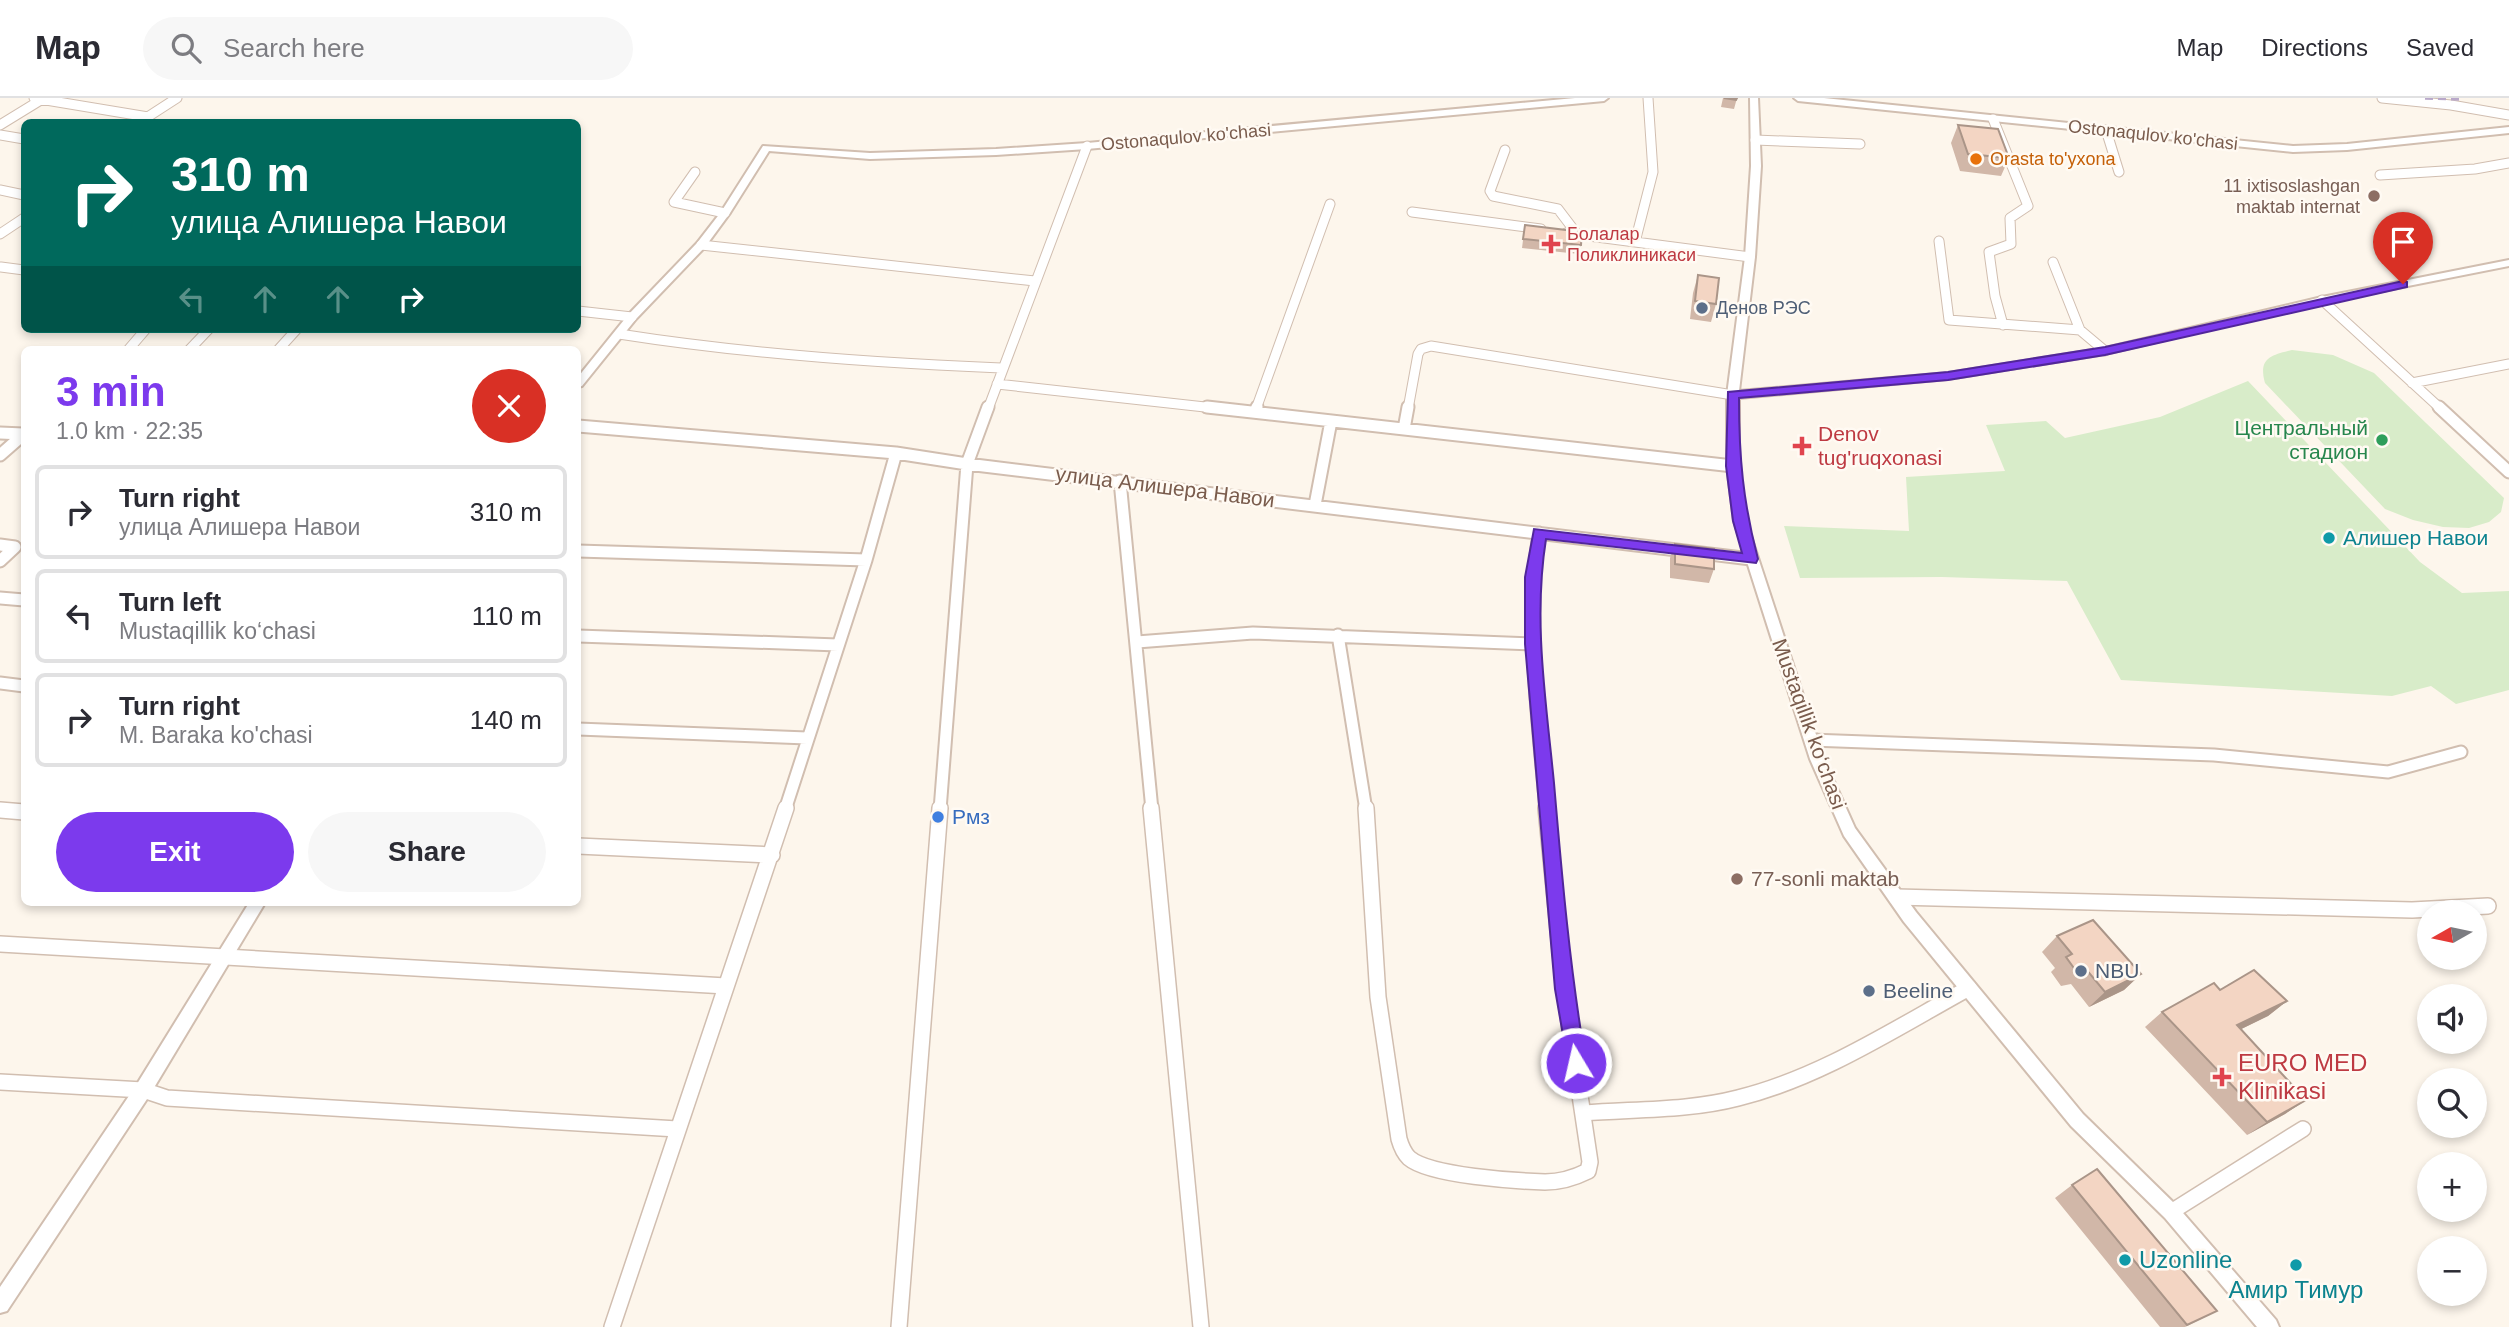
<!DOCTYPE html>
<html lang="en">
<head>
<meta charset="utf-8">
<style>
	body { margin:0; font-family:Helvetica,sans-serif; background:#f7f7f7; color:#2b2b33; height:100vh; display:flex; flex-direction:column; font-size:26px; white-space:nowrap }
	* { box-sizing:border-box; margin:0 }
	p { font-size:23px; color:#7c7c81 }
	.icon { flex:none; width:38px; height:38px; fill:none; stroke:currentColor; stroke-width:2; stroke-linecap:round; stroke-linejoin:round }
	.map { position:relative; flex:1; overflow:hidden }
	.panel { position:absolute; left:21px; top:248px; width:560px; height:560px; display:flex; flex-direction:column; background:#fff; border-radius:10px; box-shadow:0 4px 10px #0003 }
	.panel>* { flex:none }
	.hud { position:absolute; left:21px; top:21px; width:560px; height:214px; border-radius:10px; box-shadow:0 4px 10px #0003; background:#00695c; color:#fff; overflow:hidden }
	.needle { width:46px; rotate:261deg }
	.tools { position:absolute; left:2417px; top:802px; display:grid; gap:14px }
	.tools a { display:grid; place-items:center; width:70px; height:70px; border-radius:50%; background:#fff; box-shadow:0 4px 10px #0003; font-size:35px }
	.pin { position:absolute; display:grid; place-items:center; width:60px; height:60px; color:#fff; margin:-72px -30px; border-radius:50% 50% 50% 0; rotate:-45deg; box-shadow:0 0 7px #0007 }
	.pin .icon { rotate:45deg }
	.me { position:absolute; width:77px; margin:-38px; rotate:351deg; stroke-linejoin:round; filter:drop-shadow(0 0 5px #0008) }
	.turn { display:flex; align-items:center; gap:24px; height:147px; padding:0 35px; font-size:32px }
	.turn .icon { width:91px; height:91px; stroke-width:2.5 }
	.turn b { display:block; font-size:49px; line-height:60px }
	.lanes { display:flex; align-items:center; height:66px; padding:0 35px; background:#0003; justify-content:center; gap:35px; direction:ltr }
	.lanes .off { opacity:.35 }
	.round { display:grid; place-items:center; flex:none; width:74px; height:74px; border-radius:37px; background:#f7f7f7 }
	.overview { display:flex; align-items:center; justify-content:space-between; height:119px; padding:0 35px }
	h1 { font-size:42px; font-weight:800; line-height:52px; color:#7c3aed }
	.action { display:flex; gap:14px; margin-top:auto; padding:14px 35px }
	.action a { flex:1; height:80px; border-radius:42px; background:#7c3aed; color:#fff; font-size:28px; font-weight:800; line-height:80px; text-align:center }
	.action a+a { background:#f7f7f7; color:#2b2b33 }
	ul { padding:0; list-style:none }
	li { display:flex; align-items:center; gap:21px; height:94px; margin:0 14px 10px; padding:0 21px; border:4px solid #e1e1e2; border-radius:10px }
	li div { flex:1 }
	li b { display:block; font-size:26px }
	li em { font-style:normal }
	header { display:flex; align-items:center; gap:42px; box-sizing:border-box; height:98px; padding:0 35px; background:#fff; border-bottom:2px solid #e1e1e2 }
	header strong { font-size:33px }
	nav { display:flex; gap:38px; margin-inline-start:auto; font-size:24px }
	.search { width:490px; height:63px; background:#f7f7f7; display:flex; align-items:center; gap:18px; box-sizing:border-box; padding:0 24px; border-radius:38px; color:#7c7c81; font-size:26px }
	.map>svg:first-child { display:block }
</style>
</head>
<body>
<header>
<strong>Map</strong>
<div class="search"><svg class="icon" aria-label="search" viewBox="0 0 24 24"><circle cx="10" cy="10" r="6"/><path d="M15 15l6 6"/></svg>Search here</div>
<nav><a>Map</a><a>Directions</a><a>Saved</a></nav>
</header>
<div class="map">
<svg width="2509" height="1229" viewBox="0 0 2509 1229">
	<rect width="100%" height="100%" fill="#fdf6ec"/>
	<!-- green -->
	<path fill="#d8ecc9" d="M2292 252 2333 257 2374 275 2504 400 2501 414 2489 424 2469 430 2443 429 2413 422 2385 411 2265 285C2258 260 2271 257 2292 252Z
		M2248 283 2420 464 2462 495 2509 493V592L2456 606 2431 588 2392 598 2121 582 2067 483 1942 479 1800 480 1784 428 1909 433 1906 379 2005 373 1986 327 2046 323 2065 340 2160 319Z"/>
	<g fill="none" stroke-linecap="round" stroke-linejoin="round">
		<defs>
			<path id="minor-far2" d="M34 0 148 19
				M2382 0 2451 7 2509 17
				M1993 21 2028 108 2010 120 2011 146 1989 154 1995 198 2003 227
				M143 22 177 0
				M0 27 44 0
				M2106 32 2119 74
				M0 37 24 41
				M1755 42 1860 46
				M1505 52 1490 93 1493 98 1558 111 1577 136
				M695 74 674 104 725 115
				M2380 77 2475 71 2509 65
				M0 92 24 97
				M1412 114 1541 131
				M1566 135 1750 159
				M0 136 24 120
				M1939 143 1949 222 2080 232
				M1635 144 1653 74 1648 0
				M701 147 1035 183
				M2053 164 2080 232 2105 253
				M1 169 24 172
				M2322 202 2441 311
				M578 213 632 219
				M619 236C746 256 873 265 1001 270
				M128 252 146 231
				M189 252 209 231
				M278 252 297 231
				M2412 285 2509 266
				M997 286 1223 311
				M988 311 1087 48
				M1256 311 1330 106
				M1408 311 1418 256 1421 251 1431 248 1733 297"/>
			<path id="minor-far1" d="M1207 309 1733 368
				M2439 309 2509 374
				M1255 314 1257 309
				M578 328 896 355 967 366 1751 461
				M1404 331 1408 309
				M0 335 23 336
				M0 357 24 336
				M1120 383 1152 712
				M1315 407 1331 323
				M1539 435C1525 526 1538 621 1546 712
				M0 447 15 449 0 463
				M578 453 866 462
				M0 500 24 502
				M1338 537 1366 712
				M578 538 838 547
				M1137 544 1253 535 1533 546
				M0 585 24 588
				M578 631 807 640
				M1811 642 2214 657 2388 674 2461 654
				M785 712 866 462 896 355
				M940 712 967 366 988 309"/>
			<path id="minor" d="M1151 710 1201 1229
				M1366 710 1378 899 1399 1041C1401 1048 1404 1055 1409 1060 1430 1078 1517 1083 1545 1084 1561 1084 1574 1080 1588 1073L1590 1064 1564 891 1546 710
				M0 712 24 714
				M578 748 772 757
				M1896 799 2412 812 2488 808
				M0 846 726 888
				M0 984 143 992 167 1000 677 1031
				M1584 1015C1635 1011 1688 1013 1738 1000 1820 980 1896 930 1969 890
				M2171 1114 2303 1031
				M612 1229 786 710
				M899 1229 940 710"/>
			<path id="tertiary" d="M1575 0H1608L1604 3 1087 51 996 57 870 61 769 53 730 115 705 149 636 221 582 288 578 289V279L628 217 697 145 721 114 763 48 870 55 996 51 1087 45Z
				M1750 0H1758L1761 68 1755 159 1739 293 1948 275 2105 250 2322 199 2509 162V168L2322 205 2105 256 1948 281 1739 300V368L1746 423 1824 661 1855 730 1916 814 2083 1016 2177 1108 2276 1222 2279 1229H2257L2165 1120 2071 1028 1904 824 1844 738 1810 661 1734 423 1727 368V297L1745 159 1751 68Z
				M1794 0H1824L2293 48 2347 46 2509 29V35L2347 52 2293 54 1798 3Z
				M249 805H265L149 998 7 1213 0 1215V1189L137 986Z"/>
		</defs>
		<!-- minor-far2 casing -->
		<use href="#minor-far2" stroke="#d1beb0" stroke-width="11"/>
		<!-- minor-far1 casing -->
		<use href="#minor-far1" stroke="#d1beb0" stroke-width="15"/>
		<!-- minor casing -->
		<use href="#minor" stroke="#d1beb0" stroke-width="18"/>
		<!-- tertiary casing -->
		<use href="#tertiary" stroke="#d1beb0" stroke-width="4"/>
		<!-- minor-far2 -->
		<use href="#minor-far2" stroke="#fff" stroke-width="9"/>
		<!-- minor-far1 -->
		<use href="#minor-far1" stroke="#fff" stroke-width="11"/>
		<!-- minor -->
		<use href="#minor" stroke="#fff" stroke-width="15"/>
		<!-- tertiary -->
		<use href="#tertiary" fill="#fff" fill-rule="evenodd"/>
		<!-- rail -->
		<path stroke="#b9a8c9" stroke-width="3.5" stroke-dasharray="8 5" stroke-linecap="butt" d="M2425 0 2461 1"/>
	</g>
	<!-- wall -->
	<path fill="#d1b7a8" d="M1723 0H1737L1734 11 1721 9Z
		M1958 27 2009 60 2001 78 1960 73 1951 45Z
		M1525 127 1581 147 1579 156 1522 150Z
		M1698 177 1716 206 1711 224 1690 221 1693 195Z
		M1675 446 1714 471 1709 485 1670 480V460Z
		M2057 838 2141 876 2124 892 2089 909 2071 886 2061 888 2051 874 2055 870 2042 854Z
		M2220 892 2287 903 2268 918 2241 931 2306 1002 2285 1016 2247 1037 2145 929 2162 914Z
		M2072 1087 2217 1213 2185 1229H2160L2055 1100Z"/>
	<!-- shaded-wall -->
	<path fill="#aa9588" d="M2141 876 2124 892 2089 909 2105 894Z
		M2287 903 2268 918 2219 942 2237 927Z
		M2306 1002 2285 1016 2247 1037 2267 1024Z"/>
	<!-- building -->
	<path fill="#f3d5c3" stroke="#aa9588" stroke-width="2" d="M1724 0H1737L1736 2Z
		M1958 27 1998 31 2009 60 1968 56Z
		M1525 127 1582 134 1581 147 1523 141Z
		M1698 177 1719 180 1716 206 1695 203Z
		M1675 446 1714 451V471L1675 466Z
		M2093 822 2141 876 2105 894 2086 871 2076 873 2066 859 2072 856 2057 838Z
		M2254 872 2287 903 2237 927 2306 1002 2267 1024 2162 914 2214 885 2220 892Z
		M2097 1071 2217 1213 2187 1227 2072 1087Z"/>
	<!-- route -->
	<path fill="#7c3aed" stroke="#51269a" stroke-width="2" d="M2403 183 2407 184V189L2105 257 1948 282 1739 300C1739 359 1743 404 1758 461L1756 465 1546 441C1533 522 1546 603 1554 685 1562 779 1570 872 1586 965L1583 972 1576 975 1569 972 1555 891 1525 546V479L1534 431 1742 455 1733 423 1726 368 1728 294 1948 274 2105 249Z"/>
	<!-- markers -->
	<circle fill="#e8710a" stroke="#fffaf3" stroke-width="2.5" cx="1976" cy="61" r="7"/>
	<g fill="#8d6e63" stroke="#fffaf3" stroke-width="2.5">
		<circle cx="2374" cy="98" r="7"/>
		<circle cx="1737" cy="781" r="7"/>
	</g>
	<g fill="#e0444e" stroke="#fffaf3" stroke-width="2.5">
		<path d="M1547.5 135.5h7v7h7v7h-7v7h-7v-7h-7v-7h7z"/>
		<path d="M1798.5 337.5h7v7h7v7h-7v7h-7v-7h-7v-7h7z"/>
		<path d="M2218.5 968.5h7v7h7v7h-7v7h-7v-7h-7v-7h7z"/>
	</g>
	<g fill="#5c6f8a" stroke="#fffaf3" stroke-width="2.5">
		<circle cx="1702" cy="210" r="7"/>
		<circle cx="2081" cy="873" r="7"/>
		<circle cx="1869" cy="893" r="7"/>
	</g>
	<circle fill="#2e9e5b" stroke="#fffaf3" stroke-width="2.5" cx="2382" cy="342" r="7"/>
	<g fill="#0f9aa8" stroke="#fffaf3" stroke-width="2.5">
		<circle cx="2329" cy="440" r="7"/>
		<circle cx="2125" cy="1162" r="7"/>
		<circle cx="2296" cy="1167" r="7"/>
	</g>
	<circle fill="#3f7fe0" stroke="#fffaf3" stroke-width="2.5" cx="938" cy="719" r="7"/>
	<g text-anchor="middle" stroke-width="5" stroke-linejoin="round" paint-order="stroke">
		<!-- far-street labels -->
		<g font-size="18" fill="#7a5c4d" stroke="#fffaf3">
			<text transform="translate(2153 37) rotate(6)" y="6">Ostonaqulov ko'chasi</text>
			<text transform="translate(1186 39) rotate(-5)" y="6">Ostonaqulov ko'chasi</text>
		</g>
		<!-- far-food labels -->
		<g font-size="18" fill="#c56008" stroke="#fffaf3" text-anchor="start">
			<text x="1990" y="67">Orasta to'yxona</text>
		</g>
		<!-- far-education labels -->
		<g font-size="18" fill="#785e54" stroke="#fffaf3" text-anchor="end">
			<text x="2360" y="94">11 ixtisoslashgan<tspan x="2360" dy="21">maktab internat</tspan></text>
		</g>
		<!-- far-health labels -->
		<g font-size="18" fill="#be3a42" stroke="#fffaf3" text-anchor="start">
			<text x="1567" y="142">Болалар<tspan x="1567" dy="21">Поликлиникаси</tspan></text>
		</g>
		<!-- far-service labels -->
		<g font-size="18" fill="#4e5e75" stroke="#fffaf3" text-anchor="start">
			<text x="1716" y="216">Денов РЭС</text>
		</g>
		<!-- leisure labels -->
		<g font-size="21" fill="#27864d" stroke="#fffaf3" text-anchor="end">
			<text x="2368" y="337">Центральный<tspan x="2368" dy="24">стадион</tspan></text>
		</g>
		<!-- health labels -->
		<g font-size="21" fill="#be3a42" stroke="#fffaf3" text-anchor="start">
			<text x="1818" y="343">Denov<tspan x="1818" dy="24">tug'ruqxonasi</tspan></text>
		</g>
		<!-- street labels -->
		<g font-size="21" fill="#7a5c4d" stroke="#fffaf3">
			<text transform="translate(1165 389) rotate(7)" y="7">улица Алишера Навои</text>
			<text transform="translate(1809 626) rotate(70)" y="7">Mustaqillik ko‘chasi</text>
		</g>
		<!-- culture labels -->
		<g font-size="21" fill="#0d838f" stroke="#fffaf3" text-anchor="start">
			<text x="2343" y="447">Алишер Навои</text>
		</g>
		<!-- shop labels -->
		<g font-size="21" fill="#366cbe" stroke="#fffaf3" text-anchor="start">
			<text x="952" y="726">Рмз</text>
		</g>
		<!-- education labels -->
		<g font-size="21" fill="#785e54" stroke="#fffaf3" text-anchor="start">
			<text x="1751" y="788">77-sonli maktab</text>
		</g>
		<!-- service labels -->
		<g font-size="21" fill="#4e5e75" stroke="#fffaf3" text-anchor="start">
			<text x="2095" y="880">NBU</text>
			<text x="1883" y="900">Beeline</text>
		</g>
		<!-- near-health labels -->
		<g font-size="24" fill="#be3a42" stroke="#fffaf3" text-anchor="start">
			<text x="2238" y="973">EURO MED<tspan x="2238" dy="28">Klinikasi</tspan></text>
		</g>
		<!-- near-culture labels -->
		<g font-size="24" fill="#0d838f" stroke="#fffaf3" text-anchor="start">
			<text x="2139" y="1170">Uzonline</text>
			<text x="2296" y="1200" text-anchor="middle">Амир Тимур</text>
		</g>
	</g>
</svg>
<div class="tools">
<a><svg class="needle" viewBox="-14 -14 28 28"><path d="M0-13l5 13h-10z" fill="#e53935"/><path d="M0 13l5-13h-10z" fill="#7c7c81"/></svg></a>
<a><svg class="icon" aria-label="sound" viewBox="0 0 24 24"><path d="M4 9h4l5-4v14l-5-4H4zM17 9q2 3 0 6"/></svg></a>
<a><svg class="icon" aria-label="search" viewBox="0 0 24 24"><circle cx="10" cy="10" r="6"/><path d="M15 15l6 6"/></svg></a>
<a>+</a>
<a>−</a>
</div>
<div class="pin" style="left:2403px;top:186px;background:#d93025"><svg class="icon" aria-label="arrive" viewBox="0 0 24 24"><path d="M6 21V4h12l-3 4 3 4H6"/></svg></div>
<svg class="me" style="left:1576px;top:965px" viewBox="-20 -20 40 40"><circle r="17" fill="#7c3aed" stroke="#fff" stroke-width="3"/><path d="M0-11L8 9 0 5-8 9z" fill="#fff"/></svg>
<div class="hud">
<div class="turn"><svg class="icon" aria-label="right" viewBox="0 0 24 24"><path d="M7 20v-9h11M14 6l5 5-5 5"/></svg><div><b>310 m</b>улица Алишера Навои</div></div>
<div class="lanes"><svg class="icon off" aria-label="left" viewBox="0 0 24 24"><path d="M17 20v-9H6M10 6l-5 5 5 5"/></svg><svg class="icon off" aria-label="ahead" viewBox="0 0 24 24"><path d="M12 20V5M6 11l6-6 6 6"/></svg><svg class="icon off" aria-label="ahead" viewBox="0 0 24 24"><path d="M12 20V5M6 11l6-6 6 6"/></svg><svg class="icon" aria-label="right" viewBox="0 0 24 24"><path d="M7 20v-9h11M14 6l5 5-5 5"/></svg></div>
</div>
<section class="panel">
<div class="overview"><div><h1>3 min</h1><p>1.0 km · 22:35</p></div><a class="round" style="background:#d93025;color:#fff"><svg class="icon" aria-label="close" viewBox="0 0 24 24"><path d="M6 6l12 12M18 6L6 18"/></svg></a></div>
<ul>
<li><svg class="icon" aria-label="right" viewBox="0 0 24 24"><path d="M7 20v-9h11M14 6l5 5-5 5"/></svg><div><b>Turn right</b><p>улица Алишера Навои</p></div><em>310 m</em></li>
<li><svg class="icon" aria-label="left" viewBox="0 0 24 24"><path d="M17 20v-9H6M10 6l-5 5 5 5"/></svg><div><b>Turn left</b><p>Mustaqillik ko‘chasi</p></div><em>110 m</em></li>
<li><svg class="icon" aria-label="right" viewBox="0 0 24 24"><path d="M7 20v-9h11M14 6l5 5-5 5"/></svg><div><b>Turn right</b><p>M. Baraka ko'chasi</p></div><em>140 m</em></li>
</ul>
<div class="action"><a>Exit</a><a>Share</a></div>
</section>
</div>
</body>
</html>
